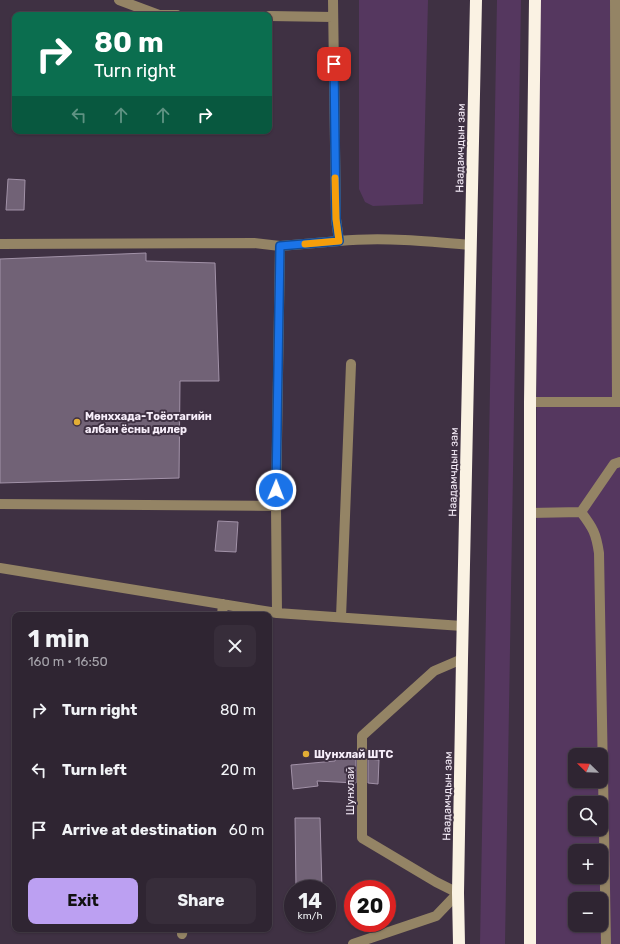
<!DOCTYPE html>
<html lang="en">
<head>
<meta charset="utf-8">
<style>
	body { margin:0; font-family:Rubik,sans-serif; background:#372d3a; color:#f1f3f6; height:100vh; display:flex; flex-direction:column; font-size:15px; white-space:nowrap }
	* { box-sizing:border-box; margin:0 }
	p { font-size:13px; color:#a7a5ac }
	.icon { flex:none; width:22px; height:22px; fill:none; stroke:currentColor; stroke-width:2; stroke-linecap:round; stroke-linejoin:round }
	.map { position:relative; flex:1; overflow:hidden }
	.sheet { position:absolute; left:12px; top:612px; width:260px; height:320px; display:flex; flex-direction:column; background:#2f2532; border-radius:8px; box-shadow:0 1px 3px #0004,0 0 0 1px #4a424d }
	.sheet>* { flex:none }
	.guide { position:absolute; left:12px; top:12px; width:260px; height:122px; border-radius:8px; box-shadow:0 1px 3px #0004,0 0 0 1px #4a424d; background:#0b6e4f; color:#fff; overflow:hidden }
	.needle { width:26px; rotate:293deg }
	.fabs { position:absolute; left:568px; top:748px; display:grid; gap:8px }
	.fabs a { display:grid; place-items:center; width:40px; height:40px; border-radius:8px; background:#2f2532; box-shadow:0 1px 3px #0004,0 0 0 1px #4a424d; font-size:20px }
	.speed { position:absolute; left:284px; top:880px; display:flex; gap:8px; font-size:20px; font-weight:700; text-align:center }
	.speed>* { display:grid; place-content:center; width:52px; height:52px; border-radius:50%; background:#2f2532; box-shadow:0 1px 3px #0004,0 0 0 1px #4a424d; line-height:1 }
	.speed small { font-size:10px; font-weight:400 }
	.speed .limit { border:6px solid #d22; background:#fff; color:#111 }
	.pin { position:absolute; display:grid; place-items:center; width:34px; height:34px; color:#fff; margin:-17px; border-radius:8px; box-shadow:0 2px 6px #0006 }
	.me { position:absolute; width:44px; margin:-22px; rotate:1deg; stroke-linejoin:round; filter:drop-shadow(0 0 3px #0008) }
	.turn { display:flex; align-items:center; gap:14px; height:84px; padding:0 16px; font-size:18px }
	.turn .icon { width:52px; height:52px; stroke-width:2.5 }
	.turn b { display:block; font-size:28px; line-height:34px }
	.lanes { display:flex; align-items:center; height:38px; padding:0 16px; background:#0003; justify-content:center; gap:20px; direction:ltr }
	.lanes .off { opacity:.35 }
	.round { display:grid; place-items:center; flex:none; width:42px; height:42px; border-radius:8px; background:#372d3a }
	.head { display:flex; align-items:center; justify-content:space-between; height:68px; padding:0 16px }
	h1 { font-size:24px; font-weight:700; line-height:30px }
	.action { display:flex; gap:8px; margin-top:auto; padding:8px 16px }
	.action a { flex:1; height:46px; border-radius:8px; background:#bca0f2; color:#111; font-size:16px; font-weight:700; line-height:46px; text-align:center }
	.action a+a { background:#372d3a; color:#f1f3f6 }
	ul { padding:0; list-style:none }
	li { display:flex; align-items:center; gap:12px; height:60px; padding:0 16px }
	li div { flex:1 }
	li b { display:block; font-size:15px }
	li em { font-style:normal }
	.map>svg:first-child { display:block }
</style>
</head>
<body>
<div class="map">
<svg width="620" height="944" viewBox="0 0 620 944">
	<rect width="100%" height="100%" fill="#3f3143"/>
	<!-- green -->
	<path fill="#55375f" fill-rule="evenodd" d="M359 0H428L423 204 373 206 365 202 359 189Z
		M497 0H521L505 944H480Z
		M537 0H620V944H536ZM575 755H601V781H575ZM575 803H601V829H575ZM575 851H601V877H575ZM575 899H601V925H575Z"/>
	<!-- building -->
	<path fill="#716276" stroke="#a292a8" d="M8 179 25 180 24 210H6Z
		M146 253V261L215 263 219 381H180L179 478 0 483V259Z
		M218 521 238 522 236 552 215 551Z
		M336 758 356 759V783L317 781 318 786 293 789 291 765 335 761Z
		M368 759 379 760 378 784 368 783Z
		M295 818H320L322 889H296Z"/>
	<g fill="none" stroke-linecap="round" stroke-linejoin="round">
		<!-- minor -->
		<path stroke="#948465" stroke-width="10" d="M119 0 159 15H177
			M333 0 336 219 339 241C382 237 427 241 470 245
			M615 0 617 402
			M269 16 333 17
			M0 244 254 243 280 246 276 506 277 613
			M280 246 339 241
			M530 402H620
			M0 504 276 506
			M581 512C593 528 596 533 599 553L606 944
			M581 512 614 464 620 462
			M530 513 581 512
			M0 568 277 613 462 626
			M222 615 223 604
			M341 617 351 364
			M182 934 183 929
			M353 944 436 916 458 893 436 882 362 838V736L434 671 462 659"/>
		<!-- highway -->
		<path stroke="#faf2e3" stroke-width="12" d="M459 944 458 893 462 659 476 0
			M530 944V402L535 0"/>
	</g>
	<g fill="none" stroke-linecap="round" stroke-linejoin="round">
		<defs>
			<path id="route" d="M276 490 280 246 339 241 336 219 334 64"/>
		</defs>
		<!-- route casing -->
		<use href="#route" stroke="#114b97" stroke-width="10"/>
		<!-- route -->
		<use href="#route" stroke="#1a73e8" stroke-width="7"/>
		<!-- slow -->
		<path stroke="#f59e0b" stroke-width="7" d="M305 244 339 241 336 219 335 178"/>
	</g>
	<!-- markers -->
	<g fill="#e3ae35" stroke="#3f3143" stroke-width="1.5">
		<circle cx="77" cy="422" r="4"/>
		<circle cx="306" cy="754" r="4"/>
	</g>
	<g text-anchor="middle" stroke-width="4" stroke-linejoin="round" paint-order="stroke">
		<!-- street labels -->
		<g font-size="11" fill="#f7eefa" stroke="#3f3143">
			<text transform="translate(460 148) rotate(-89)" y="4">Наадамчдын зам</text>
			<text transform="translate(453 472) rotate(-89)" y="4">Наадамчдын зам</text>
			<text transform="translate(350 791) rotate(-90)" y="4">Шунхлай</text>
			<text transform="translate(447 796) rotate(-89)" y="4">Наадамчдын зам</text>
		</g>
		<!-- poi labels -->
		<g font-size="11" font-weight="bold" fill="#f7eefa" stroke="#3f3143" text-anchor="start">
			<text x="85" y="420">Мөнххада-Тоёотагийн<tspan x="85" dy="13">албан ёсны дилер</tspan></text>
			<text x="314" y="758">Шунхлай ШТС</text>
		</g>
	</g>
</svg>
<div class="fabs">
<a><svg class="needle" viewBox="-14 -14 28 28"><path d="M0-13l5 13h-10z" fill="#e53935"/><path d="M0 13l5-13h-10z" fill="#a7a5ac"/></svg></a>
<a><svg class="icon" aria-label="search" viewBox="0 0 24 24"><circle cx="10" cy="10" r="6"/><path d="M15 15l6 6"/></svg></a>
<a>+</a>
<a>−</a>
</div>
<div class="speed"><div>14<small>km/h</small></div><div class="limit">20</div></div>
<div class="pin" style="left:334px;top:64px;background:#d93025"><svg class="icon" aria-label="arrive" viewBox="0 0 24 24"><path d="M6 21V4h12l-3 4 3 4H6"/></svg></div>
<svg class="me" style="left:276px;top:490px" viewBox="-20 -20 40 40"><circle r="17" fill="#1a73e8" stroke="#fff" stroke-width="3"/><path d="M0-11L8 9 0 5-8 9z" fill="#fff"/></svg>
<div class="guide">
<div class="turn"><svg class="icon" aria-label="right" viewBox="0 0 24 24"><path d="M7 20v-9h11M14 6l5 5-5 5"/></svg><div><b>80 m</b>Turn right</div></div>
<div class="lanes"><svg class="icon off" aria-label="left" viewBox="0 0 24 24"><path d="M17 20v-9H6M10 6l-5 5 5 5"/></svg><svg class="icon off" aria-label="ahead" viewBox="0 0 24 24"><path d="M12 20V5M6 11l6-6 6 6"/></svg><svg class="icon off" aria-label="ahead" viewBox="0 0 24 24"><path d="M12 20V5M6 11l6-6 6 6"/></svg><svg class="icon" aria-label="right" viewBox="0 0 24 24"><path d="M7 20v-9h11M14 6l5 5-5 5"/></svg></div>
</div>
<section class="sheet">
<div class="head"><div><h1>1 min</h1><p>160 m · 16:50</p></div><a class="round"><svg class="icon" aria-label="close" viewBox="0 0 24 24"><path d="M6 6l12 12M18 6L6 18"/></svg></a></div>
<ul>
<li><svg class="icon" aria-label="right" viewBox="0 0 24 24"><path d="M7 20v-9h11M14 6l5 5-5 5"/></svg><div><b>Turn right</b></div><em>80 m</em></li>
<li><svg class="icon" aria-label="left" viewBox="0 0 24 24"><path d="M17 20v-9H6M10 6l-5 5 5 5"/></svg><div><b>Turn left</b></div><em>20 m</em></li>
<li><svg class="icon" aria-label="arrive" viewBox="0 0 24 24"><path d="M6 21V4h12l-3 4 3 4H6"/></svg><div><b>Arrive at destination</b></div><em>60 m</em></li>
</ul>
<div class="action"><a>Exit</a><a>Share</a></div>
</section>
</div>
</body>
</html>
